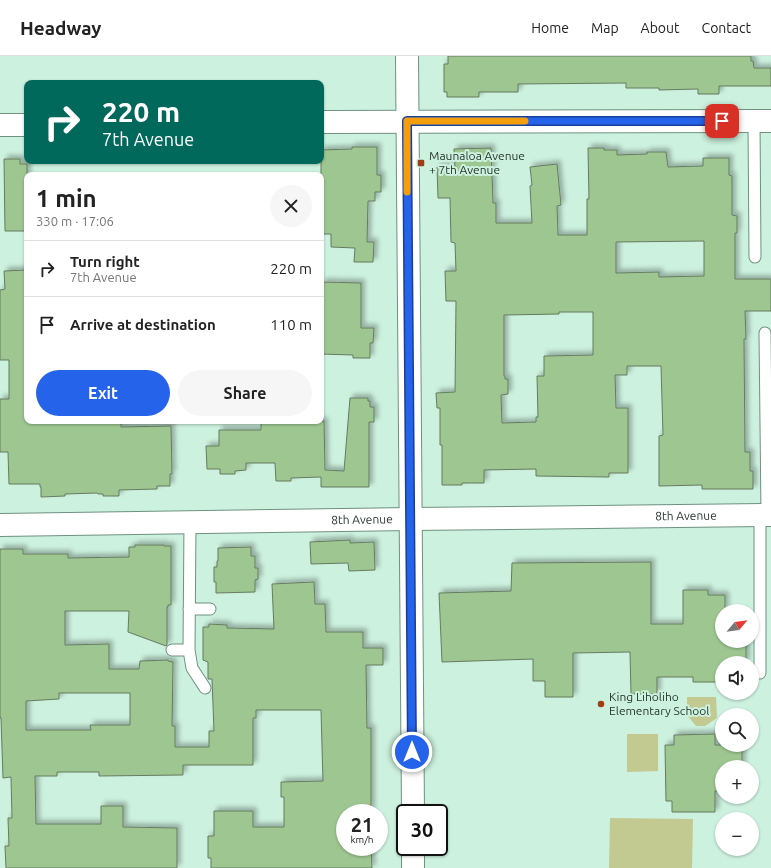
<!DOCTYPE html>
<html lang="en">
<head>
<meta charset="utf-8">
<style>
	body { margin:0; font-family:Ubuntu,sans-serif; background:#f6f6f6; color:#222; height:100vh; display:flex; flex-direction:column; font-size:15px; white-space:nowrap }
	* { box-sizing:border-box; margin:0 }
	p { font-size:13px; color:#767676 }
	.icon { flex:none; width:22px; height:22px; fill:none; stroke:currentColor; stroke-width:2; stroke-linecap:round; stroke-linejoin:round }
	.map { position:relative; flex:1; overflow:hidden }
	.sheet { position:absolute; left:24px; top:116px; width:300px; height:252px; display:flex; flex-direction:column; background:#fff; border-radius:8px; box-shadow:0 1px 3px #0004 }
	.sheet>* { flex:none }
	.banner { position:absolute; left:24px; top:24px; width:300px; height:84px; border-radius:8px; box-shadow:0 1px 3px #0004; background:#00695c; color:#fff; overflow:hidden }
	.needle { width:26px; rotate:61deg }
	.controls { position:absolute; left:715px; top:548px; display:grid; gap:8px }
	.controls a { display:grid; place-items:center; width:44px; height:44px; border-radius:50%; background:#fff; box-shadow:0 1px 3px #0004; font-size:20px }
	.speed { position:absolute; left:336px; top:748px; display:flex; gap:8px; font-size:20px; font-weight:700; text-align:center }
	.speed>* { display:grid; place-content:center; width:52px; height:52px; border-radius:50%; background:#fff; box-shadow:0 1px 3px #0004; line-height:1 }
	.speed small { font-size:10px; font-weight:400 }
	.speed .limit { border:2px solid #111; border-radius:6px; background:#fff; color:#111 }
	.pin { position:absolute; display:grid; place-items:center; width:34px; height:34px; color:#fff; margin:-17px; border-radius:8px; box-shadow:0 2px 6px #0006 }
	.me { position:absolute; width:44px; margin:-22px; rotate:0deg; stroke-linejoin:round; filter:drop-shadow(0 0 3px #0008) }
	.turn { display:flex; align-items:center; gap:14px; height:84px; padding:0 12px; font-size:18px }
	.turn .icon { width:52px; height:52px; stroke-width:2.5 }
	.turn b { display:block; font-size:28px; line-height:34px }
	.round { display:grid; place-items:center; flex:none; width:42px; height:42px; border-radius:21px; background:#f6f6f6 }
	.head { display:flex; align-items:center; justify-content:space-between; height:68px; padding:0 12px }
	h1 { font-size:24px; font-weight:700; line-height:30px }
	.action { display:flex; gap:8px; margin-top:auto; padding:8px 12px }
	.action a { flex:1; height:46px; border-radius:24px; background:#2563eb; color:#fff; font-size:16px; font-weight:700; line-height:46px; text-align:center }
	.action a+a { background:#f6f6f6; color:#222 }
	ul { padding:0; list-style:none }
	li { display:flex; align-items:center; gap:12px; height:56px; padding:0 12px; border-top:1px solid #e0e0e0 }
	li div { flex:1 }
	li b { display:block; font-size:15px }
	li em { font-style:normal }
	header { display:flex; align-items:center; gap:24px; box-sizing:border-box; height:56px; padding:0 20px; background:#fff; border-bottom:1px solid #e0e0e0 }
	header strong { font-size:19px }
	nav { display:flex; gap:22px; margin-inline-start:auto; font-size:14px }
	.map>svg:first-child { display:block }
</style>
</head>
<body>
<header>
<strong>Headway</strong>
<nav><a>Home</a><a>Map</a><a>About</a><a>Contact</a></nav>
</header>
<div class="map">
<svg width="771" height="812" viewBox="0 0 771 812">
	<defs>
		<filter id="shadow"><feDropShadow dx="3.5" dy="-3.5" stdDeviation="2" flood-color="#0004"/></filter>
	</defs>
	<rect width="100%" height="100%" fill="#ccf1de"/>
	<!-- green -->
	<path fill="#c2c991" d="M687 641H716L717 662 705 670H696L687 659Z
		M627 678H658V715L627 716Z
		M610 762 693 763 692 812H609Z"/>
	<!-- building -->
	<path fill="#9dc690" stroke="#677b61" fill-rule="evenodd" filter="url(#shadow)" d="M448 0H751V5H753L754 12H771V30H719V38H698V33L659 34V32H626V27L518 28V36H479V41H447V36H444V8H448Z
		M352 91H377V119H381V136H375V145H368L367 186H374L373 206H354L355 192 331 191V178H321V94L352 93Z
		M491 92 493 147H496V167H532L530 130 532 129 530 111 557 108 561 149 557 150 558 179H587V143H589L588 92H604V94H617V99L647 98V96H666L668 111 703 110V102H729V119L732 120V159L737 160V177H735V223H771V255H745L746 283H744L745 396H750V415H753V433H702V429L659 430V380L663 379 661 310H627V319H615L616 352H628V417H609V421L536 420V413L484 414V427H462V429H442V389H440V352H437L436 337 455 336 456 245H446L445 215H456L455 187 451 186 450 142H438L437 111H455L454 93ZM704 185V220L659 221V216L616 217V186ZM559 256H593V299L544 300V320H537L538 361H536V366L502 367 501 339 508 338V323H505V320H504V259L559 258Z
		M4 103H20V108H27V175H5Z
		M27 214V365H121V371L171 370 172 418H170V430H157V433L119 434V440H103V438H98L97 437 65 438V440L41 441V431H40V428H9L8 396H0V343H9V304H0V234L5 233 4 215Z
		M322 226 361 227V272H374L373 287H370V302H353V299L321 298Z
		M350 342H368V345H370V351H374V366H369V431H321V421L291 422V425H276L275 407H246V414L235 415V418H220V413H207L206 390H219V374H261V365H324L325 414 344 415Z
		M350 484V487L374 486 375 514 349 515 348 507 311 508 310 486Z
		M135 489H164V490H171V549H168V551H167V589L166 590 128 576 129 555H65V589L109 588V613H139L140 605 168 604V605L173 606 172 670H175V691H209V675H214L212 623H208V606L203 604V571H209V568L227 569V572L274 573 272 528 314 526 315 548H325L326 576H363V592H383V609H366L367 672H371V757H345V791H371L372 812H211V802H208V780H214V755H253V771H284V741H281V726L323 725 321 654H256V662H253V709H183V719L99 720V716H57V720H35L36 768H101V750H123V771L177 772V812H6L5 790H9L8 762H12L11 721 3 722 1 662H0V493H23V498H68V502L129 501V491H135ZM59 637H130V669H90L91 674H26V645L59 643Z
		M251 491V500H255V512H258V523L255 524V536L216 537V526H214V511H217V505H218V492Z
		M651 506V568H683V534H708V539H725V555H722V585H746V607H722V626H693V621H657V638H631L630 596 573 597V641H545V625H533V603L442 606 439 537 511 535 512 507Z
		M715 678V689H742V711H722V735H715V756H672V745H666L665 689H674V679Z"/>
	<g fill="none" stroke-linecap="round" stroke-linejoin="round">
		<defs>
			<path id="lane" d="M754 65 755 201
				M765 277 767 459
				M760 460V617
				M190 466 189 594 192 612 205 632
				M189 553H210
				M172 594H189"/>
			<g id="street">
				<path d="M407 0 413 757"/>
				<path d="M321 66 771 65"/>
				<path d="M0 69H27"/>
				<path id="s1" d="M0 469 411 463 771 459"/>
				<path d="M413 791V812"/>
			</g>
		</defs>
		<!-- lane casing -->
		<use href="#lane" stroke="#6f9180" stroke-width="13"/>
		<!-- street casing -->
		<use href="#street" stroke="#6f9180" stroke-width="24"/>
		<!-- lane -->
		<use href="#lane" stroke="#fff" stroke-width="11"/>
		<!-- street -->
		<use href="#street" stroke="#fff" stroke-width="22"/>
	</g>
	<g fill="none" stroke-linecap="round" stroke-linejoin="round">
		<defs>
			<path id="route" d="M412 696 407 65H722"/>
		</defs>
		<!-- route casing -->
		<use href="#route" stroke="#184099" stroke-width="10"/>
		<!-- route -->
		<use href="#route" stroke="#2563eb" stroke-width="7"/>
		<!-- slow -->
		<path stroke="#f59e0b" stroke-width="7" d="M407 136V65H525"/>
	</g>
	<!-- markers -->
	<g fill="#a23c14" stroke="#ccf1de" stroke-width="1.5">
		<rect x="417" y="103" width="8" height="8" rx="2"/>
		<circle cx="601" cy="648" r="4"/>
	</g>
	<g text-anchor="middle" stroke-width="4" stroke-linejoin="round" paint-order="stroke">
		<!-- poi labels -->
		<g font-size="12" fill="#27362f" stroke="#ccf1de" text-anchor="start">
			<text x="429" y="104">Maunaloa Avenue<tspan x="429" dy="14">+ 7th Avenue</tspan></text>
			<text x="609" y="645">King Liholiho<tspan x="609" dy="14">Elementary School</tspan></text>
		</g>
		<!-- street labels -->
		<g font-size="12" fill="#27362f" stroke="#ccf1de">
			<text dy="4" stroke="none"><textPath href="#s1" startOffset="686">8th Avenue</textPath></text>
			<text dy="4" stroke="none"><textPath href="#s1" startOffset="362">8th Avenue</textPath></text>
		</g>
	</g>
</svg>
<div class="controls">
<a><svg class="needle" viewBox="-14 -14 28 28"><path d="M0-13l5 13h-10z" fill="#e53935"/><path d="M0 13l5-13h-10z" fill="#767676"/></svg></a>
<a><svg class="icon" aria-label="sound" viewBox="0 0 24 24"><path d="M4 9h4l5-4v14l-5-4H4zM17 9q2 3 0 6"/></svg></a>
<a><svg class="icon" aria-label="search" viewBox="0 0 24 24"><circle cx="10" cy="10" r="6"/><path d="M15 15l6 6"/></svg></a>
<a>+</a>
<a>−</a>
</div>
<div class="speed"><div>21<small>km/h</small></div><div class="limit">30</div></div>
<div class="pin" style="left:722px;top:65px;background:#d93025"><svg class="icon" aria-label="arrive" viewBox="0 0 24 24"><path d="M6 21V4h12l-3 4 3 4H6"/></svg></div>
<svg class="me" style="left:412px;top:696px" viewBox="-20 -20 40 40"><circle r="17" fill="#2563eb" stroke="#fff" stroke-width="3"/><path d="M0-11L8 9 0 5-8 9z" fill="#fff"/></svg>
<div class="banner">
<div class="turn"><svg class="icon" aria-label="right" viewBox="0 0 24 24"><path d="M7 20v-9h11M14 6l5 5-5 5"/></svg><div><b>220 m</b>7th Avenue</div></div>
</div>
<section class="sheet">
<div class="head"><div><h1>1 min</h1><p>330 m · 17:06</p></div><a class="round"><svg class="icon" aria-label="close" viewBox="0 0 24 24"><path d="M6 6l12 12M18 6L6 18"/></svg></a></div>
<ul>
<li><svg class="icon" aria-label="right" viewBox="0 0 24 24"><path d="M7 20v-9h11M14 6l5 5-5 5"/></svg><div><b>Turn right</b><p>7th Avenue</p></div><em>220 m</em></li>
<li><svg class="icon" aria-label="arrive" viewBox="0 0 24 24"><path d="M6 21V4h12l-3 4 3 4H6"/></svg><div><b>Arrive at destination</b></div><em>110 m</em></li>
</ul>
<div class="action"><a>Exit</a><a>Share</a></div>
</section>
</div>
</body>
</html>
